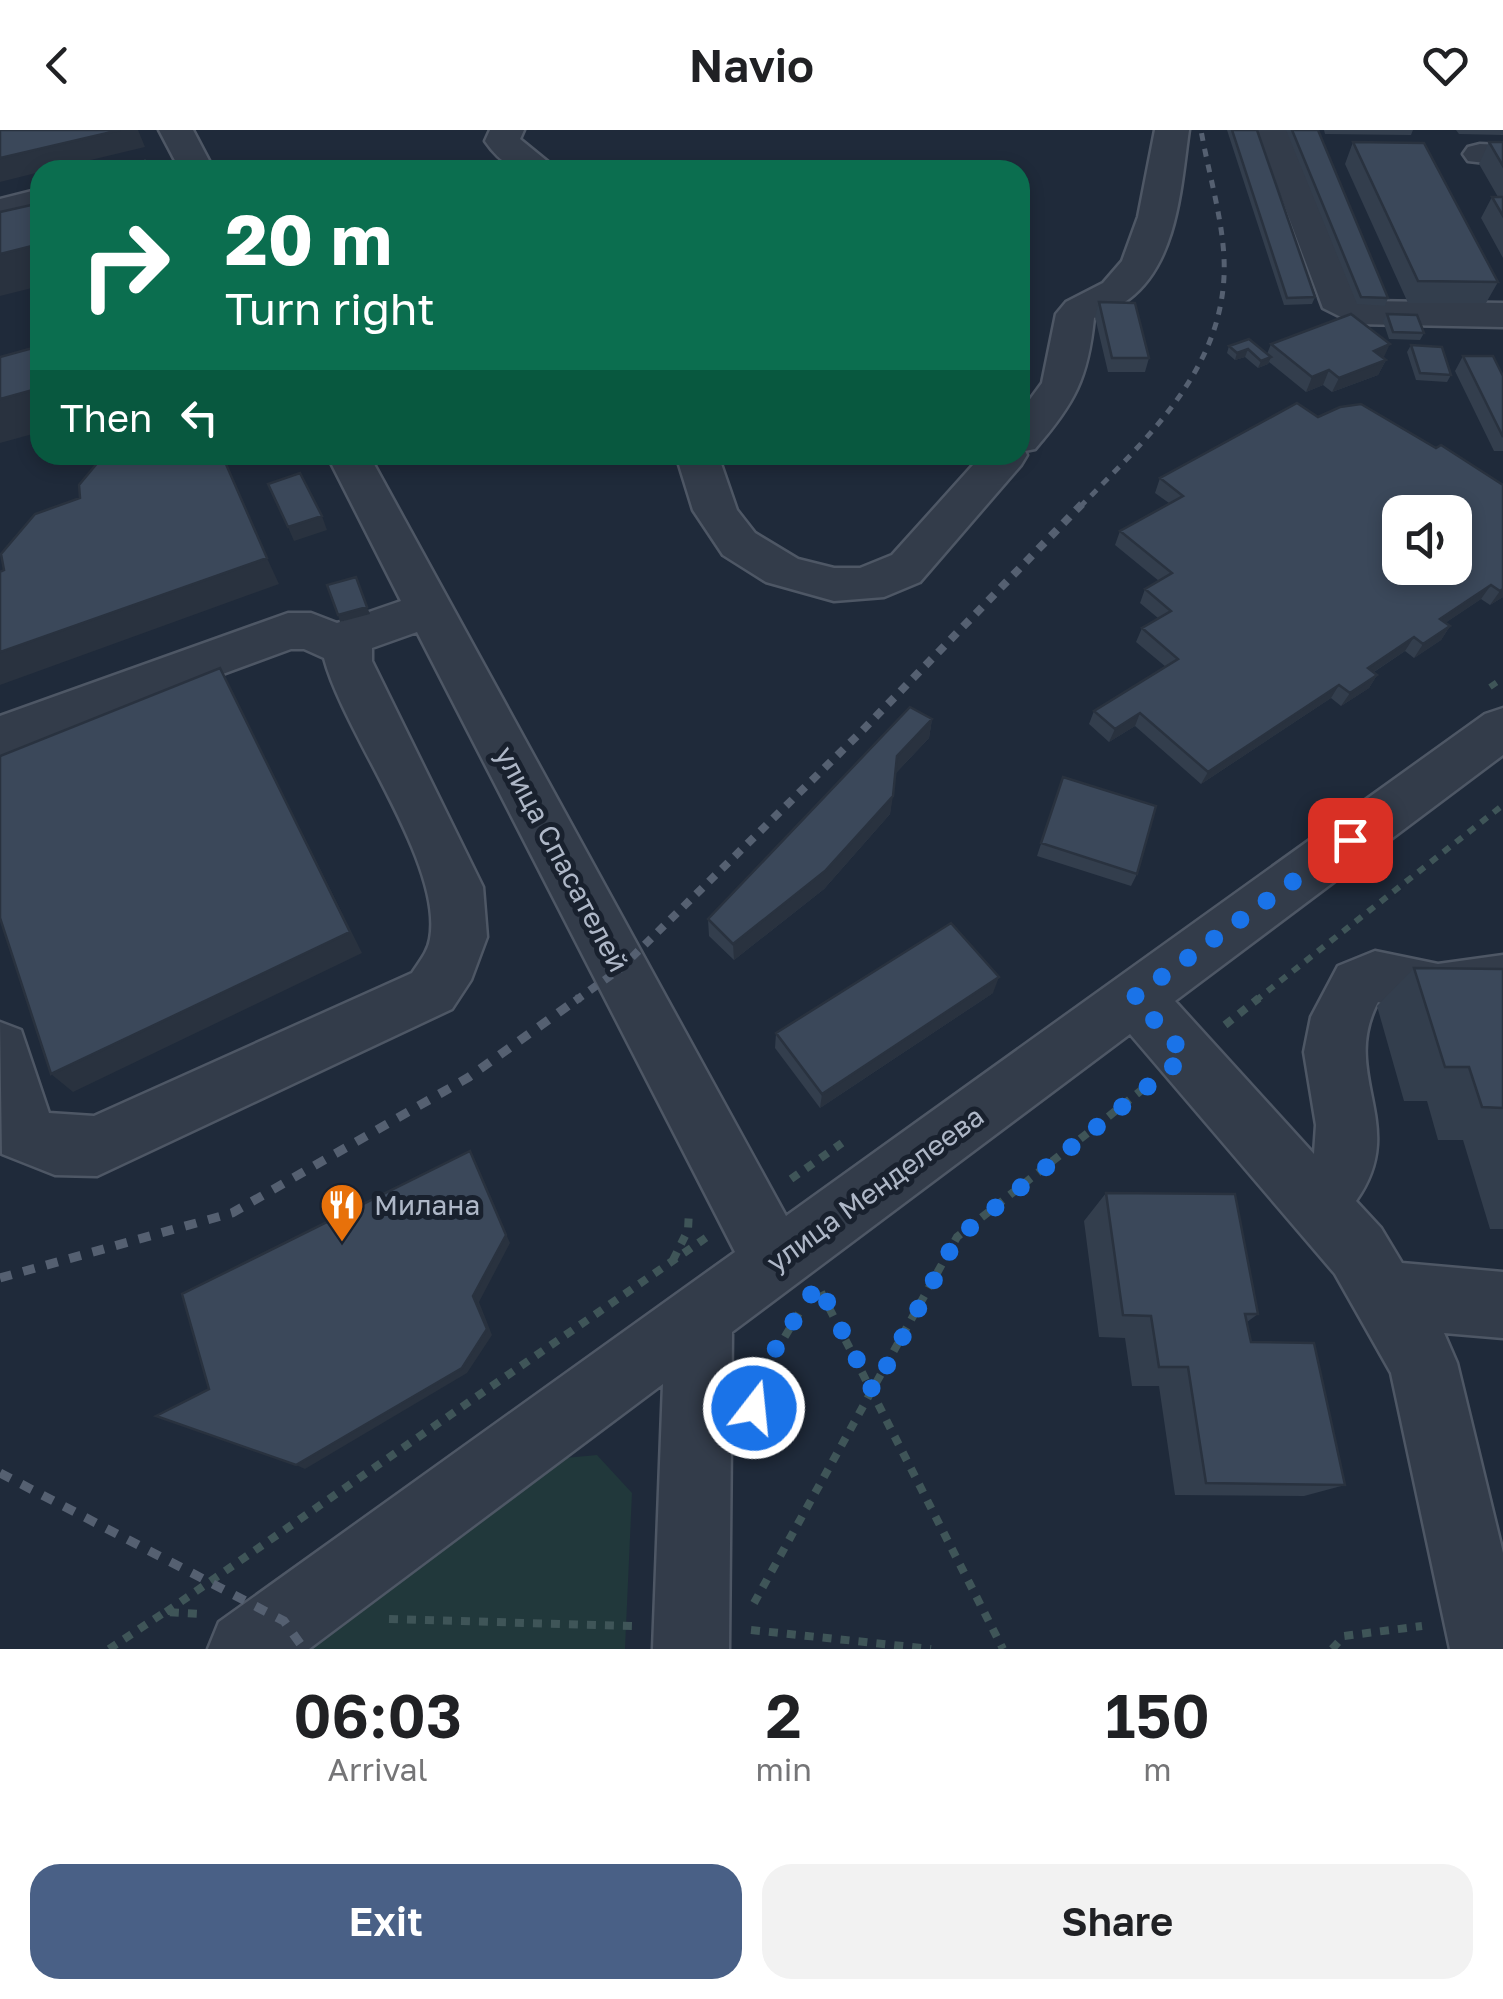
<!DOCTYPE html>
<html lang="en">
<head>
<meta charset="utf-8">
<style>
	body { margin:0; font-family:"Golos Text",sans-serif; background:#f2f2f2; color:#202124; height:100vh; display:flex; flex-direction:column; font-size:38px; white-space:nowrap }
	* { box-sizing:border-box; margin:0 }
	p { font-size:32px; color:#757577 }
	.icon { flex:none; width:55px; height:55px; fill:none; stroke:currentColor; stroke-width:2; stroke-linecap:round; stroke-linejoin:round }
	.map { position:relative; height:1519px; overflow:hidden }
	.drawer { display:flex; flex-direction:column; background:#fff; flex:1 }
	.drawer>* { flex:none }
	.guide { position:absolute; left:30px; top:30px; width:1000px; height:305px; border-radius:30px; box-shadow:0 5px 15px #0003; background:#0b6e4f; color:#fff; overflow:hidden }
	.controls { position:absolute; left:1382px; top:365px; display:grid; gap:20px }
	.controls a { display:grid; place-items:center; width:90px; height:90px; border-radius:20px; background:#fff; box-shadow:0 5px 15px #0003; font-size:50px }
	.pin { position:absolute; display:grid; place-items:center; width:85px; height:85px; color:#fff; margin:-42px; border-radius:20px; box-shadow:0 5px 15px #0006 }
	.me { position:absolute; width:110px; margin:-55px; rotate:16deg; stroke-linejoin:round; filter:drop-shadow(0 0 8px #0008) }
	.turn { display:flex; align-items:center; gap:35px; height:210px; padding:0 30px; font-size:45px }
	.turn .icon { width:130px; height:130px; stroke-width:2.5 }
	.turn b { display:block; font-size:70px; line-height:85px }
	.then { display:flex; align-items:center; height:95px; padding:0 30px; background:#0003; gap:20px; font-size:38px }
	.eta { display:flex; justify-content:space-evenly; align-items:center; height:170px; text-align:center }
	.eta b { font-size:60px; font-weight:600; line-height:70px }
	.cta { display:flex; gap:20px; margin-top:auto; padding:20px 30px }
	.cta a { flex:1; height:115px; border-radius:30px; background:#496086; color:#fff; font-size:40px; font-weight:600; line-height:115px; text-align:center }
	.cta a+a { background:#f2f2f2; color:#202124 }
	header { display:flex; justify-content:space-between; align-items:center; height:130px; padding:0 30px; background:#fff; font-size:45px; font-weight:600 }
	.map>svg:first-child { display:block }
</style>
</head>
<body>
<header><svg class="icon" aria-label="back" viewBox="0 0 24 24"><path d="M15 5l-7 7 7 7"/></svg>Navio<svg class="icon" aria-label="heart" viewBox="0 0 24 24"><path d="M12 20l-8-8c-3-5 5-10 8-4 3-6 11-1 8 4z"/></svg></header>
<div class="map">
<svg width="1503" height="1519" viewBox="0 0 1503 1519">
	<rect width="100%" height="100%" fill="#1f2a3a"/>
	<!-- green -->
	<path fill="#21383b" d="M597 1325 632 1363 625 1519H294L544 1330Z"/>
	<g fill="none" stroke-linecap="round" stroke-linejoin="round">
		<defs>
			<path id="minor" d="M159 0H193L214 40H180Z
				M490 0H524L520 9 558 40C523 40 507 43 485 11Z
				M1155 0H1189C1181 55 1178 132 1129 169 1119 177 1105 181 1094 188 1088 248 1075 273 1035 319L1025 321 1027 325 1021 335 920 452 884 467 834 471 766 452 723 425 693 380 676 325H718L737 380 755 403 798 429 834 438H860L892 425 982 325H1020V283L1042 253 1056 184 1066 172 1103 153 1122 131 1138 87Z
				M1256 0H1290L1354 164 1364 171 1503 173V197L1355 194 1323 178Z
				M1480 14 1503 15V35L1468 31 1463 24 1468 17Z
				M40 59V81L0 91V69Z
				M327 325H369L786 1086 1485 584 1503 578V625L1175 871 1314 1024 1316 995 1304 922 1311 887 1338 836 1375 821 1438 834 1503 825V877L1438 886 1378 872C1339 946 1410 995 1356 1071L1381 1098 1402 1133 1503 1142V1208L1444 1203 1457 1233 1503 1423V1519H1450L1391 1243 1335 1144 1130 904 732 1202 729 1519H653L663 1254 309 1519H208L219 1492 735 1122 417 502 372 518V531L483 757 487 807 471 850 452 879 97 1046 55 1045 2 1024 0 892 21 900 49 983 94 986 412 843C419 832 428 822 430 809 444 734 344 604 324 528L304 519H291L0 626V586L288 483H311L337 493 401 471Z"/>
		</defs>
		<!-- minor casing -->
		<use href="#minor" stroke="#4e5765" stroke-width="5"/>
		<!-- path-far2 -->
		<path stroke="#3f5558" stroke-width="5" stroke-dasharray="5 5" stroke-linecap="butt" d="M112 40 150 31"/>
		<!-- path-far1 -->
		<path stroke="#3f5558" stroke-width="6" stroke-dasharray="8 8" stroke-linecap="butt" d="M1490 557 1503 548
			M1255 871 1503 675"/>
		<!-- path -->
		<path stroke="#3f5558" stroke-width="8" stroke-dasharray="9 9" stroke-linecap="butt" d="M1225 895 1259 868
			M791 1049 842 1013
			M673 1130 688 1100 689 1081
			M821 1162 1003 1519
			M757 1253 799 1183
			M754 1473 957 1107 1148 955
			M166 1482 707 1107
			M389 1489 632 1496
			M751 1500 931 1519
			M109 1519 165 1482 202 1484
			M1332 1519 1344 1506 1422 1496"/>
		<!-- minor -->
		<use href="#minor" fill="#333c4a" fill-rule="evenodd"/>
		<!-- rail-far2 -->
		<path stroke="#556071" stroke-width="5" stroke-dasharray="8 8" stroke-linecap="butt" d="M1080 377C1148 307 1229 235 1224 128 1222 86 1208 41 1201 0"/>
		<!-- rail-far1 -->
		<path stroke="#556071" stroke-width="8" stroke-dasharray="9 9" stroke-linecap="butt" d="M575 871 620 839 858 605 1082 374"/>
		<!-- rail -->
		<path stroke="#556071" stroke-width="9" stroke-dasharray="12 12" stroke-linecap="butt" d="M0 1148 232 1083 469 947 579 868
			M0 1343 284 1491 304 1519"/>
	</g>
	<!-- wall -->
	<path fill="#333e4d" d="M1227 0H1257L1315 167 1312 174 1284 175Z
		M1286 0H1318L1388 168 1385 176 1357 174Z
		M1324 0H1413L1411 5 1325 4Z
		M1456 0H1503V5L1459 4Z
		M1353 12 1498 152 1486 173H1408L1345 34Z
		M1489 12H1503V86L1498 67 1479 34Z
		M1492 67 1503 86V128L1481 88Z
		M1099 172 1149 228 1145 242H1108L1095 187Z
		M1387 184 1424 203 1420 210 1389 209 1383 191Z
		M1271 214 1383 228 1386 230 1378 245 1332 262 1323 255 1306 262 1269 232 1268 234 1258 238 1245 227 1235 230 1227 223 1229 216 1267 224Z
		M1411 215 1451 245 1447 252 1416 250 1407 222Z
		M1463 226 1503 246V321H1494L1455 241Z
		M1318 287 1436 318 1503 355V467L1490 475 1481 469 1445 493 1450 496 1441 510 1414 528 1405 521 1374 542 1377 545 1369 558 1341 576 1331 568 1201 654 1135 596 1109 612 1089 594 1094 581 1166 537 1136 512 1142 498 1158 488 1140 473 1145 459 1159 451 1115 415 1120 401 1169 373 1155 363 1160 348Z
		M932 589 929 608 895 644 890 684 824 759 734 830 709 806 708 789Z
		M1063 647 1137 744 1131 756 1037 726Z
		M1414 838 1503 839V1099H1490L1463 1010H1438L1427 971H1404L1377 876Z
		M993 863 820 978 775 918 776 903Z
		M1106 1063 1258 1184 1247 1192 1251 1212 1345 1355 1304 1366 1175 1365 1159 1256H1132L1125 1208 1099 1207 1084 1091Z"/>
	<!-- shaded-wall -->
	<path fill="#29323f" d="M120 0H138L145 17 49 40H40V42L0 52V28Z
		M40 114V156L0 166V124Z
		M1390 214 1383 229 1374 221Z
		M1248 219 1245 227 1235 230 1237 223Z
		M1271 227 1268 234 1258 238 1261 231Z
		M1386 230 1378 245 1332 262 1339 248Z
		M1329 240 1323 255 1306 262 1312 247Z
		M40 258V302L0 313V269Z
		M322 386 327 400 294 411 288 397Z
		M267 428 279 454 0 555V522Z
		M1491 455 1481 469 1430 503 1440 489Z
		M1503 459V467L1490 475 1500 461Z
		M367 477 370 484 340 492 338 485Z
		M1450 496 1441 510 1414 528 1423 514Z
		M1414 507 1405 521 1360 551 1368 538Z
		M220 538 362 823 73 962 51 944Z
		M1377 545 1369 558 1341 576 1350 563Z
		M1339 555 1331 568 1201 654 1208 642Z
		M1140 583 1135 596 1109 612 1115 599Z
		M932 589 929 608 894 645 897 626Z
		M893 666 890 684 824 759 734 830 733 814Z
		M999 847 993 863 820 978 822 964Z
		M470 1021 510 1113 479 1172 492 1205 467 1243 305 1339 296 1335 473 1166Z"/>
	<!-- building -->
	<path fill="#3b485a" stroke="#29323f" stroke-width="2.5" fill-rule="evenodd" d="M0 0H120L0 28Z
		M1232 0H1257L1315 167 1287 168Z
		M1292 0H1318L1388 168 1361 167Z
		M1353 12 1424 13 1498 152 1418 151Z
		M1489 12H1503V36Z
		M1492 67H1503V86Z
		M40 73V114L0 124V82Z
		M1099 172 1135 173 1149 228H1112Z
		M1351 184 1390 214 1374 221 1386 230 1339 248 1329 240 1312 247 1271 214Z
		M1387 184 1417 185 1424 203 1393 202Z
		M1249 209 1271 227 1261 231 1248 219 1237 223 1229 216Z
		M1411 215 1442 217 1451 245 1420 243Z
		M40 216V258L0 269V227Z
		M1463 226H1493L1503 246V307Z
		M1297 273 1318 287 1340 277 1361 274 1436 318 1441 315 1503 355V459L1500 461 1491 455 1440 489 1450 496 1423 514 1414 507 1368 538 1377 545 1350 563 1339 555 1208 642 1140 583 1115 599 1094 581 1178 529 1142 498 1171 481 1145 459 1172 443 1120 401 1183 366 1160 348ZM1400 382H1455V438H1400Z
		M104 325H222L267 428 0 522V442L4 440 1 424 35 384 80 368 79 355Z
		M300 343 322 386 288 397 268 354Z
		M356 447 367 477 338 485 327 455Z
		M220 538 350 802 51 944 0 788V626Z
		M910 577 932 589 897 626 893 666 825 741 733 814 708 789Z
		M1063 647 1156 676 1137 744 1041 713Z
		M951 793 999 847 822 964 776 903Z
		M1414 838 1503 839V978L1482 977 1469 937H1445Z
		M470 1021 506 1105 473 1166 487 1199 462 1238 296 1335 156 1286 209 1259 182 1164Z
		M1106 1063 1235 1064 1258 1184H1245L1251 1212 1314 1213 1345 1355 1206 1353 1188 1237H1159L1151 1186 1123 1185Z"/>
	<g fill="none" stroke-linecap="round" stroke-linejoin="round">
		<!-- route -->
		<path stroke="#1a73e8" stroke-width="18" stroke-dasharray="0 32.4" d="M754 1278 758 1246 818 1154 873 1261 957 1108 1186 926 1134 867 1350 710"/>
	</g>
	<!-- icons -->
	<defs>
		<symbol id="restaurant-pin" viewBox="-11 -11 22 30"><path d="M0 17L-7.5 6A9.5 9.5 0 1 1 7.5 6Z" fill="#e8710a" stroke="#19212e"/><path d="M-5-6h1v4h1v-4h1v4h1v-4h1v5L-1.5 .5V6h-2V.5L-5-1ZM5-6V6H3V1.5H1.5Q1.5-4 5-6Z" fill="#fff"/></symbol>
	</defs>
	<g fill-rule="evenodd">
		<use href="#restaurant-pin" x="317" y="1050" width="50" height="68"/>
	</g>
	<g text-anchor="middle" stroke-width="10" stroke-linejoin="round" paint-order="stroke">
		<!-- street labels -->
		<g font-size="28" fill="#aeb7c7" stroke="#19212e">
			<text transform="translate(562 729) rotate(62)" y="10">улица Спасателей</text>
			<text transform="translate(875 1059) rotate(-36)" y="10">улица Менделеева</text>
		</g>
		<!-- poi labels -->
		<g font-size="28" fill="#aeb7c7" stroke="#19212e" text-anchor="start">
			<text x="374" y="1085">Милана</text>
		</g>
	</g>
</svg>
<div class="controls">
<a><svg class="icon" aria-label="sound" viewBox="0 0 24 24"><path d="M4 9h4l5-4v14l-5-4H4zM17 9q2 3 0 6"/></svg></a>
</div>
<div class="pin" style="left:1350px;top:710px;background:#d93025"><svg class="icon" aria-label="arrive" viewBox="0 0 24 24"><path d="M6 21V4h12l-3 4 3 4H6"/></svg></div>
<svg class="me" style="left:754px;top:1278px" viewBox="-20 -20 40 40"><circle r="17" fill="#1a73e8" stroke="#fff" stroke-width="3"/><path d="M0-11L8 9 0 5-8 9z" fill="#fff"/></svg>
<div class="guide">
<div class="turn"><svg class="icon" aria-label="right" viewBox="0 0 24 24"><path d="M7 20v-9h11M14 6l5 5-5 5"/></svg><div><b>20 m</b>Turn right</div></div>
<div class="then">Then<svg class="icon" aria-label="left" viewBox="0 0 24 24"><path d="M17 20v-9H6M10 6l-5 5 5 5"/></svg></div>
</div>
</div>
<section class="drawer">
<div class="eta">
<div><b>06:03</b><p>Arrival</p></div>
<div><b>2</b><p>min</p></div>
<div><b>150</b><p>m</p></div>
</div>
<div class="cta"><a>Exit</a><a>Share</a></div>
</section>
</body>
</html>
